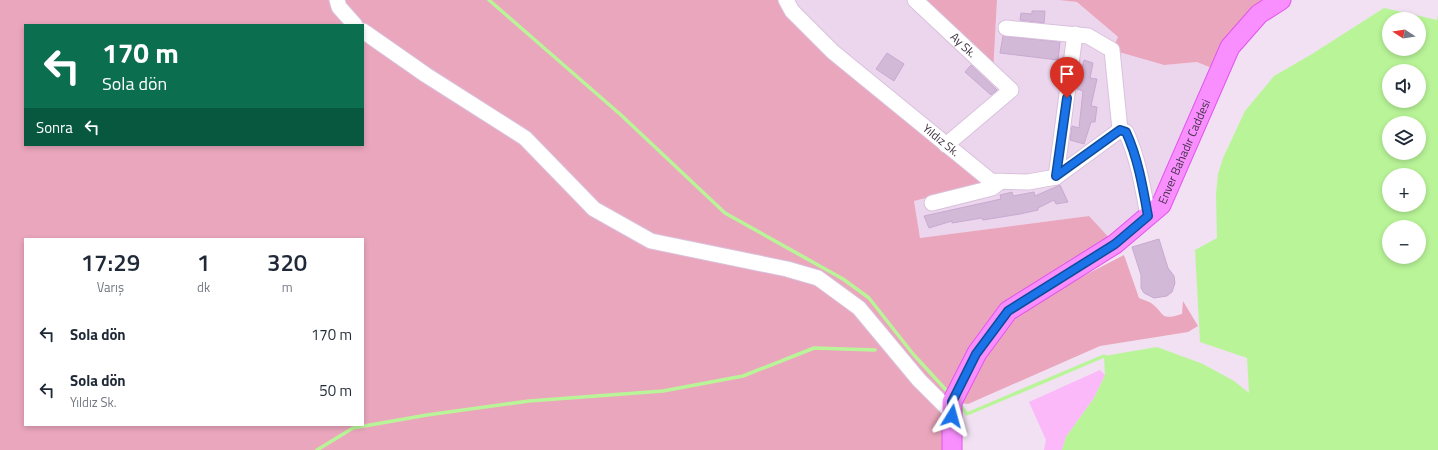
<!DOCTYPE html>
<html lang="tr">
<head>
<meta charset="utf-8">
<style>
	body { margin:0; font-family:"Titillium Web",sans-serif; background:#f6f6f7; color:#1f2937; height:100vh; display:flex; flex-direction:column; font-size:15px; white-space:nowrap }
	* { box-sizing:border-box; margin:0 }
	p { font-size:13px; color:#747a83 }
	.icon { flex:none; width:22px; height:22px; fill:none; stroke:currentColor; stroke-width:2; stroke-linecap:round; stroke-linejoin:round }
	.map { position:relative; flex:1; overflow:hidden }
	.details { position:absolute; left:24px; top:238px; width:340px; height:188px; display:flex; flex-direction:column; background:#fff; border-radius:0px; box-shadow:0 2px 6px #0003 }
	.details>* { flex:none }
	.banner { position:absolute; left:24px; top:24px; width:340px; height:122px; border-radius:0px; box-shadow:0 2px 6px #0003; background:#0b6e4f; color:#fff; overflow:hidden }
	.needle { width:26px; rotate:282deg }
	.fabs { position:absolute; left:1382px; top:12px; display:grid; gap:8px }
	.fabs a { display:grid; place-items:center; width:44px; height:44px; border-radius:50%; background:#fff; box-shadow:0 2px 6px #0003; font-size:20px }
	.pin { position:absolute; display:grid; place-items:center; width:34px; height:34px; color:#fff; margin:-41px -17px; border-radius:50% 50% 50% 0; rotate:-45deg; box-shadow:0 0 4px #0007 }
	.pin .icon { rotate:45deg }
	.me { position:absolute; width:44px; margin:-22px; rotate:8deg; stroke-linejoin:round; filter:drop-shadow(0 0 3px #0008) }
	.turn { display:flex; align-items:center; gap:14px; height:84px; padding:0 12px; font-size:18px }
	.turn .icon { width:52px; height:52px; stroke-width:2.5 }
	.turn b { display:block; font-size:28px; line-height:34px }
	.then { display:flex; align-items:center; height:38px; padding:0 12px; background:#0003; gap:8px; font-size:15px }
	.eta { display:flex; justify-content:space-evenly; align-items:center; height:68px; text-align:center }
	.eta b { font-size:24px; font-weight:600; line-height:28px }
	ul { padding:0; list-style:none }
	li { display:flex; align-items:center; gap:12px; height:56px; padding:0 12px }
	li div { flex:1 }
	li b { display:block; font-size:15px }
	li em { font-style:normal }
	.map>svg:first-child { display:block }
</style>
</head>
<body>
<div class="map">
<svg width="1438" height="450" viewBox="0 0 1438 450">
	<rect width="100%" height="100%" fill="#f1e1f2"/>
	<!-- residential -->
	<path fill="#ecd6ee" d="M786 0H915L996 27 997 0H1059L1077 2 1118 38 1112 50 1163 65 1197 62 1219 71 1161 205 1115 244 1089 216 920 238 914 201 990 181 946 145Z"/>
	<!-- green -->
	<path fill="#eaa6bc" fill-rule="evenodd" d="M0 0H786L792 11 991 181 914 201 920 238 1089 216 1115 244 1008 311 952 402V450H0ZM25 25H363V145H25ZM25 239H363V425H25Z
		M915 0H997L993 73Z
		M1059 0H1281L1219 71 1197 62 1164 65 1112 50 1118 37 1077 2Z
		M1124 255 1139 298C1143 300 1148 301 1151 303 1166 314 1159 321 1182 314L1183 301 1198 326 1188 332 1100 346 968 404 960 403 970 380 999 334 1029 304Z"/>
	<!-- sand -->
	<path fill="#fbb9fa" d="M1100 370 1105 375 1094 398 1066 437 1062 450H1044L1046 440 1029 402Z"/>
	<!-- water -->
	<path fill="#b9f598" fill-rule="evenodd" d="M1384 8 1437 20 1438 15V450H1062L1066 437 1094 398 1105 375 1104 356 1157 347 1203 364 1234 381 1249 393 1247 358 1200 342 1195 250 1217 238 1216 195 1218 174 1223 158 1245 111 1274 76 1312 54ZM1389 19H1419V49H1389ZM1389 71H1419V101H1389ZM1389 123H1419V153H1389ZM1389 175H1419V205H1389ZM1389 227H1419V257H1389Z"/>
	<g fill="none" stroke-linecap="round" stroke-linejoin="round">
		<!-- stream -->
		<path stroke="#b9f598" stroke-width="3.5" d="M489 0 621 115 725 213 843 279 869 298 913 354 947 391
			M961 406 967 414 1104 356
			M317 450 353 428 427 415 529 401 663 391 743 376 814 348 875 350"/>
	</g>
	<!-- building -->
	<path fill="#d2b9d8" stroke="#c9a9d0" d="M1032 11H1045L1044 23 1020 20 1021 13 1032 14Z
		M1003 36 1060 42 1058 60 1000 53Z
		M887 53 904 64 894 81 876 69Z
		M1084 60 1093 63 1090 78 1097 79 1091 106 1097 107 1095 122H1091L1084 144 1070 140 1072 126 1079 128 1083 91 1077 89Z
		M971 65 997 90 991 95 965 72Z
		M1060 185 1068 202 1056 204 1054 200 1038 208V210L1020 214 983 220 982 218 952 223V221L929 228 924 216 1001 199 1000 195 1012 192 1013 196 1034 192 1035 196Z
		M1159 239 1168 268 1174 276 1175 283 1172 292 1167 296 1154 298 1144 293 1141 288V275L1132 247Z"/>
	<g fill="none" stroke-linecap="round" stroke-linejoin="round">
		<defs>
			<g id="minor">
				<path d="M337 0 339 7 355 25"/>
				<path id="s1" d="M786 0 792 11 833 52 991 181 1028 182 1056 177 1120 130"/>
				<path id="s2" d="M915 0 1011 90 946 145"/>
				<path d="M1006 28 1088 36 1112 50 1120 130"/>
				<path d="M363 31 426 75 525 138 594 209 651 241 787 269 818 278 859 308 919 380 952 413"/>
				<path d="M1120 130 1126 132C1138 158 1143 188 1148 216"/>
				<path d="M1056 177 1075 34"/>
				<path d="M932 203 992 188 1000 182"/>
			</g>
			<g id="major">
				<path id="s3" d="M952 450V402L977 353 1008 311 1115 244 1161 205 1230 47 1259 14 1281 0"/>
			</g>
		</defs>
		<!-- minor casing -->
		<use href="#minor" stroke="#d9c1dc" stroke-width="17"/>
		<!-- major casing -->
		<use href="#major" stroke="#e156ec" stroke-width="21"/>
		<!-- minor -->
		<use href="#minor" stroke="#fff" stroke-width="15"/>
		<!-- major -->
		<use href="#major" stroke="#f98eff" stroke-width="19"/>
	</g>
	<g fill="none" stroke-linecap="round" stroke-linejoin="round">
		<defs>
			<path id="route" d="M952 416V402L976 354 1008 311 1115 244 1148 216C1143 188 1138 158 1126 132L1120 130 1056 176 1067 98"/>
		</defs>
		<!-- route casing -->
		<use href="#route" stroke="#114b97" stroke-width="10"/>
		<!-- route -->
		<use href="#route" stroke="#1a73e8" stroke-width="7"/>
	</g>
	<g text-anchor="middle" stroke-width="3" stroke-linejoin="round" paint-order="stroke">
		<!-- street labels -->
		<g font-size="12" fill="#413244" stroke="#fff">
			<text dy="4" stroke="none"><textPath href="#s2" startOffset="66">Ay Sk.</textPath></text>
			<text dy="4" stroke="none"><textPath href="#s1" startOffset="210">Yıldız Sk.</textPath></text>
			<text dy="4" stroke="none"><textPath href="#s3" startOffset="400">Enver Bahadır Caddesi</textPath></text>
		</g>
	</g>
</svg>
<div class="fabs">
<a><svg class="needle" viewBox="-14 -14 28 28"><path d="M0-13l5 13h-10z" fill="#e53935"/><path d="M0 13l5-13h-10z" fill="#747a83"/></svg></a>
<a><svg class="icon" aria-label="sound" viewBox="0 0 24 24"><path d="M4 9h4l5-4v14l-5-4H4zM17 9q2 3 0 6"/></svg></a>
<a><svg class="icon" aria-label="layers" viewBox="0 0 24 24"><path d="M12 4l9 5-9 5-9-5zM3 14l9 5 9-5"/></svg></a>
<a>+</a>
<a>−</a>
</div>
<div class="pin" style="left:1067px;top:98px;background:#d93025"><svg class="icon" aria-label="arrive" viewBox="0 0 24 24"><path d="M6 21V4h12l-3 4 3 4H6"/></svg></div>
<svg class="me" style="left:952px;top:416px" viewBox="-20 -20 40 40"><path d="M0-17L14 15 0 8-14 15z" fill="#1a73e8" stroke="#fff" stroke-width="4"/></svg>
<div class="banner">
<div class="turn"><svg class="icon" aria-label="left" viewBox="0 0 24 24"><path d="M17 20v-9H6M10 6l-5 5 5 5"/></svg><div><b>170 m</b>Sola dön</div></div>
<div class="then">Sonra<svg class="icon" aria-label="left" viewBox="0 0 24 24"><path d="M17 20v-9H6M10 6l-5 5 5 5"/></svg></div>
</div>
<section class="details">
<div class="eta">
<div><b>17:29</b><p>Varış</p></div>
<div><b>1</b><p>dk</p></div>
<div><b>320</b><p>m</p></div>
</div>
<ul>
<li><svg class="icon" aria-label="left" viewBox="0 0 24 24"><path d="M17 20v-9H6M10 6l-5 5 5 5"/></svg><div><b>Sola dön</b></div><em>170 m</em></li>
<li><svg class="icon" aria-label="left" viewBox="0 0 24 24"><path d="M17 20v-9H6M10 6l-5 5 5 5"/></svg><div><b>Sola dön</b><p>Yıldız Sk.</p></div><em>50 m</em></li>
</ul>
</section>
</div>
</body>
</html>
